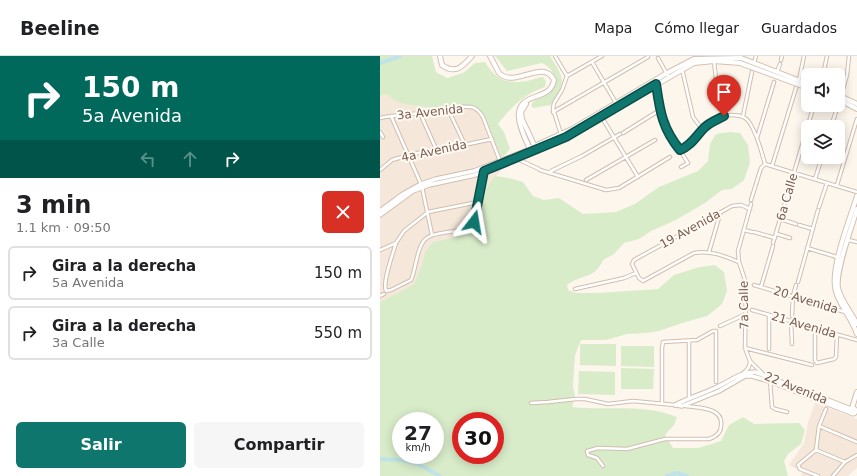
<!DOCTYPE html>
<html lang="es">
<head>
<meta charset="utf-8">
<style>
	body { margin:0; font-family:"DejaVu Sans",sans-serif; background:#f6f6f6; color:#202124; height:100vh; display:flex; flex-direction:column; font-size:15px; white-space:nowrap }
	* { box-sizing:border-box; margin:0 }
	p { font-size:13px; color:#757577 }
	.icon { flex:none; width:22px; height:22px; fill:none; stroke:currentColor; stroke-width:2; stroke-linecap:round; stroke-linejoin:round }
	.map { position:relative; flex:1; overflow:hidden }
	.drawer { display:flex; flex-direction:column; background:#fff; width:380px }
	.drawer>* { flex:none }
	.guide { background:#00695c; color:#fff; overflow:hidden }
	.controls { position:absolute; left:421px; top:12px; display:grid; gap:8px }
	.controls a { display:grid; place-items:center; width:44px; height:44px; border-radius:6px; background:#fff; box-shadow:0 2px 10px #0003; font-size:20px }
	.speed { position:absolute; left:12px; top:356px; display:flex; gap:8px; font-size:20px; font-weight:700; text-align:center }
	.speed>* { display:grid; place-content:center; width:52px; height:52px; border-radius:50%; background:#fff; box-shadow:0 2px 10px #0003; line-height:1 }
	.speed small { font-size:10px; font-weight:400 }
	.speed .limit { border:6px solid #d22; background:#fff; color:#111 }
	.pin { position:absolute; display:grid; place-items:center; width:34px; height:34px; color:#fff; margin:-41px -17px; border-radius:50% 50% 50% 0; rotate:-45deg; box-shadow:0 0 4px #0007 }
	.pin .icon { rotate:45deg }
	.me { position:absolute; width:44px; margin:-22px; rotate:14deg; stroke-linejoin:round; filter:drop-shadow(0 0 3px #0008) }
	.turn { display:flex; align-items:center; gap:14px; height:84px; padding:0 16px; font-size:18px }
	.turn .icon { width:52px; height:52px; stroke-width:2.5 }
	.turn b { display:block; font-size:28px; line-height:34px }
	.lanes { display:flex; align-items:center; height:38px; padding:0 16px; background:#0003; justify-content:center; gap:20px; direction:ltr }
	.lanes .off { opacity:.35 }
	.round { display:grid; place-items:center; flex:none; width:42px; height:42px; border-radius:6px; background:#f6f6f6 }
	.summary { display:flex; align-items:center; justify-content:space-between; height:68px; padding:0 16px }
	h1 { font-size:24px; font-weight:700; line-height:30px }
	.cta { display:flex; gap:8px; margin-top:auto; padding:8px 16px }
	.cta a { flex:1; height:46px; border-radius:6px; background:#0f766e; color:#fff; font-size:16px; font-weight:700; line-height:46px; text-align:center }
	.cta a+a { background:#f6f6f6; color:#202124 }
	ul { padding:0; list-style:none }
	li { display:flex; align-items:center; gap:12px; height:54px; margin:0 8px 6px; padding:0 8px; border:2px solid #e0e0e0; border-radius:6px }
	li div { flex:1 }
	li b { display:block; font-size:15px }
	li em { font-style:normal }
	header { display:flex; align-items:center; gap:24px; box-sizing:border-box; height:56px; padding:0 20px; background:#fff; border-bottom:1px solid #e0e0e0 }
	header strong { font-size:19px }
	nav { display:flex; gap:22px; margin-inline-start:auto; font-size:14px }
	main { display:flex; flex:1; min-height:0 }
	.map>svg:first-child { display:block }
</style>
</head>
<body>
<header>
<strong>Beeline</strong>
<nav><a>Mapa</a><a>Cómo llegar</a><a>Guardados</a></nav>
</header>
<main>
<section class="drawer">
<div class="guide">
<div class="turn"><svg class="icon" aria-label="right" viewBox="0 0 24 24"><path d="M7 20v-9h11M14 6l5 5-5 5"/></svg><div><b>150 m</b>5a Avenida</div></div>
<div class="lanes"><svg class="icon off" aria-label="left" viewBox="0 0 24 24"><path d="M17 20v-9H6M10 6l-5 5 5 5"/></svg><svg class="icon off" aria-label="ahead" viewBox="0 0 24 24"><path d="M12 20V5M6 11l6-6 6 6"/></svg><svg class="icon" aria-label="right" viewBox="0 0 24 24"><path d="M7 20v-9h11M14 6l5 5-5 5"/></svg></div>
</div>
<div class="summary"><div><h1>3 min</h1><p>1.1 km · 09:50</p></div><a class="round" style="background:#d93025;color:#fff"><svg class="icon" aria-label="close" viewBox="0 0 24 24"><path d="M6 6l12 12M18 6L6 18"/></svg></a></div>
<ul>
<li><svg class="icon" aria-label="right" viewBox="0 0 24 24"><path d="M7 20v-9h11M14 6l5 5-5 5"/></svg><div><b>Gira a la derecha</b><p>5a Avenida</p></div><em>150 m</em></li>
<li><svg class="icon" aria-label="right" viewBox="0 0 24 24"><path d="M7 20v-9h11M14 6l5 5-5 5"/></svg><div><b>Gira a la derecha</b><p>3a Calle</p></div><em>550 m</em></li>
</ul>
<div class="cta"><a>Salir</a><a>Compartir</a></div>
</section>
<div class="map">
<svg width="477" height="420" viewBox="0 0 477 420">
	<rect width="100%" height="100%" fill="#fdf6ec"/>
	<!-- residential -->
	<path fill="#f5e8da" d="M6 38 19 47 98 52 106 63 125 110 106 132 100 159 92 174 71 182 53 186 45 196 42 209 34 228 0 246V40Z
		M435 347 477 363V412L468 420H421L422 416 409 409 424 387 428 366Z"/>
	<!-- green -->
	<path fill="#d8ecc9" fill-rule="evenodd" d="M0 0H52L56 16 67 22 83 17 95 7 105 6C117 26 130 29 151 24 155 23 159 21 163 21L166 25 165 31C143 39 132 50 118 68L124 76 130 93 125 99 121 101 106 63 98 52 46 51 19 47 6 38 0 40Z
		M115 0H170C184 22 187 26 171 49L153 52 151 50 153 46 174 33C177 21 173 13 162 7L127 15Z
		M350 76 360 77 368 89 370 107 364 124 352 133 342 134 325 147 294 165 271 175 259 183 244 187 234 198 223 204C214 224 203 217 187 229L188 234 196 237H218L278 233 294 219 320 211 335 209 344 216 347 235 342 248 327 260 302 267 279 275 266 277 247 278 226 284H201L195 299 193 330 195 340 192 351C228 355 262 347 297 361L294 369 285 379 293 392H318L341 385 349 369 363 361 374 368 419 367 425 374 421 388 408 398 404 405 408 420H0V246L34 228 42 209 45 196 53 186 71 182 92 174 100 159 106 132 115 120 129 122 143 126 153 140 164 144 179 142 203 158 236 156 255 148 279 131 318 115 328 105 330 88 336 78ZM21 365H55V399H21ZM81 365H115V399H81Z
		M200 288H236V310L200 309Z
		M241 290H274V311L241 310Z
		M241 312 274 313 273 333H241Z
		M199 315 235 316V339L198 338Z"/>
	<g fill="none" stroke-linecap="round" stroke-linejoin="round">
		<!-- stream -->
		<path stroke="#a5d3da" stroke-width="1" d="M22 404 27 399"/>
		<!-- river -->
		<path stroke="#bfe3e8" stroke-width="4" d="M0 7 20 0
			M0 403 22 404 38 408 60 420
			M287 420 297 417 307 420"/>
		<defs>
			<path id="minor" d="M175 0 187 20 182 34 174 47 173 53 181 78
				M278 2 288 20
				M401 4 402 0
				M334 5 336 23 344 60
				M212 6 236 47
				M374 7 376 0
				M302 13 313 61 322 73
				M397 16 400 8
				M443 19 447 0
				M187 20 222 0
				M419 24 424 0
				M276 28 280 54 284 69 308 107 301 111
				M461 40 467 19 469 0
				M68 53 85 89
				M173 56 268 1
				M40 57 56 93
				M350 59C354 59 361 59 365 62 374 67 382 97 385 108
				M11 60 41 128
				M221 60 258 121
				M363 60 372 16
				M0 62C14 59 27 59 41 57 56 55 75 49 91 51 97 52 100 56 103 61L120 105
				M451 71 458 49
				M0 76 3 81
				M243 77 280 54
				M377 82 394 26
				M301 94C320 84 323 64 348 60
				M135 102 159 113
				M385 108 477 136
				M392 110 416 32
				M0 114 12 104 29 99 56 93 79 90 112 83
				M160 114 226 134 239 132 290 101
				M169 117 171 115 202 100 240 78
				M435 123 442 101
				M206 124 275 84
				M457 129 477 63
				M42 131 52 179
				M371 144 381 112 385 108
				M371 148 358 195 359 206 366 227 365 292 370 305 383 318
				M439 151 447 127
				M400 163 416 168
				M419 169 433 173
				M364 174 372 176
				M374 176 395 182
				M397 178 410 182
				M468 184 477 186
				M16 187C13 198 2 226 6 235L11 234 31 224C36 213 36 196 43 186 51 173 80 179 92 169L98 146 105 115
				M393 187 434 49
				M427 192 457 201
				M0 194 16 187 24 175 48 156 98 146
				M329 196 340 158
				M359 206C344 200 330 194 314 197L263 225 259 222 252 208 254 204 352 150 361 149 370 153
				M418 226 438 154
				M374 229 465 256
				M381 231 393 190
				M195 233 244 222 256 217
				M0 240 4 238
				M372 254 477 284
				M389 259V293
				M412 260 413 240 416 229
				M411 265 412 288
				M340 270 366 258
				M435 272V304L437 307 454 303 456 301 457 278
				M365 292 432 309
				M363 317C368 314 370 311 370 305
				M390 324 392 351 395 353 407 356
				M309 342V285
				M151 347 168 346 196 343H205L228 348 253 345 295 349
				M282 347V292L283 286 317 284 333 275H336V326
				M439 370 477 386
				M436 394 465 406
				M223 410 217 402 208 399 207 395 218 392 247 393 285 383H329C335 381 341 378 341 370 344 351 318 352 305 350
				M438 420 420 413 418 409 436 394 439 370 446 353
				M453 420 465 406 477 399"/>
			<path id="tertiary" d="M0 155 23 138 41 128 56 123 94 115 150 93
				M0 159 33 135 49 129 95 119 151 95
				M295 349C308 342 322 338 335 332 349 326 360 316 375 316L471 353
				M296 349 302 350 339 335 365 320H372L389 325 471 357"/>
			<path id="secondary" d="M60 0 62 9C76 19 83 10 92 0
				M110 0C113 5 116 12 119 17 135 33 163 2 174 24 171 45 142 36 139 56 137 67 146 85 151 95L186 81 314 7 334 5 360 7 428 32
				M458 39 477 48
				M458 43 477 53
				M146 48 141 56 142 63 156 93
				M150 92 192 73 287 17 314 3 361 2 428 28
				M477 140C470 163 449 214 456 236 461 251 472 263 477 278
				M477 153C472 170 455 216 458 232 461 245 471 256 477 268
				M472 352 477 336
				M470.5 355a2.5 2.5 0 1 1 5 0a2.5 2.5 0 1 1-5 0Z"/>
		</defs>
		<!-- minor casing -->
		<use href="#minor" stroke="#d1beb0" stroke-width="4.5"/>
		<!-- tertiary casing -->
		<use href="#tertiary" stroke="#d1beb0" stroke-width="5.5"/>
		<!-- secondary casing -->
		<use href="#secondary" stroke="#d6c0b0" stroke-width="6"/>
		<!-- minor -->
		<use href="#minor" stroke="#fff" stroke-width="2.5"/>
		<!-- tertiary -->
		<use href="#tertiary" stroke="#fff" stroke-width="3.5"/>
		<!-- secondary -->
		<use href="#secondary" stroke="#fff" stroke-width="4"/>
	</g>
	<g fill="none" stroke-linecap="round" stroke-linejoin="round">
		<defs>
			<path id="route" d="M94 166 104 115 186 81 276 28C280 55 282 72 300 94 311 90 316 80 324 72 330 66 337 64 344 60"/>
		</defs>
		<!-- route casing -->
		<use href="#route" stroke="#0a4d48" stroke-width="10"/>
		<!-- route -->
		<use href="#route" stroke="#0f766e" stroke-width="7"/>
	</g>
	<g text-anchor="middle" stroke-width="4" stroke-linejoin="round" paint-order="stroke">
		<!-- street labels -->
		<g font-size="12" fill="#7a5c4d" stroke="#fffaf3">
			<text transform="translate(50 56) rotate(-6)" y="4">3a Avenida</text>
			<text transform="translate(54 95) rotate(-12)" y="4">4a Avenida</text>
			<text transform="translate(407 141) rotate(-74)" y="4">6a Calle</text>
			<text transform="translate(310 173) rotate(-29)" y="4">19 Avenida</text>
			<text transform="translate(426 244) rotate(17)" y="4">20 Avenida</text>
			<text transform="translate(364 249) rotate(-91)" y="4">7a Calle</text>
			<text transform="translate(424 269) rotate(16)" y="4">21 Avenida</text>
			<text transform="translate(416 332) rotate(22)" y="4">22 Avenida</text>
		</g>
	</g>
</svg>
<div class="controls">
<a><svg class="icon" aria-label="sound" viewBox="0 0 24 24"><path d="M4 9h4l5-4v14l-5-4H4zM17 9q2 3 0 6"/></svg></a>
<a><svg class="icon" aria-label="layers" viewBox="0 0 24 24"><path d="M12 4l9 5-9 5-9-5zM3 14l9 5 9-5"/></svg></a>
</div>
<div class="speed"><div>27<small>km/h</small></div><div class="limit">30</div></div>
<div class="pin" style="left:344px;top:60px;background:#d93025"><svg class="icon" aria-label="arrive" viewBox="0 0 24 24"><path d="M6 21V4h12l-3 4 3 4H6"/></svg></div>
<svg class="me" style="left:94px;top:166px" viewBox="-20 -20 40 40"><path d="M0-17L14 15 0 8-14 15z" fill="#0f766e" stroke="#fff" stroke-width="4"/></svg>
</div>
</main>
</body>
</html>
